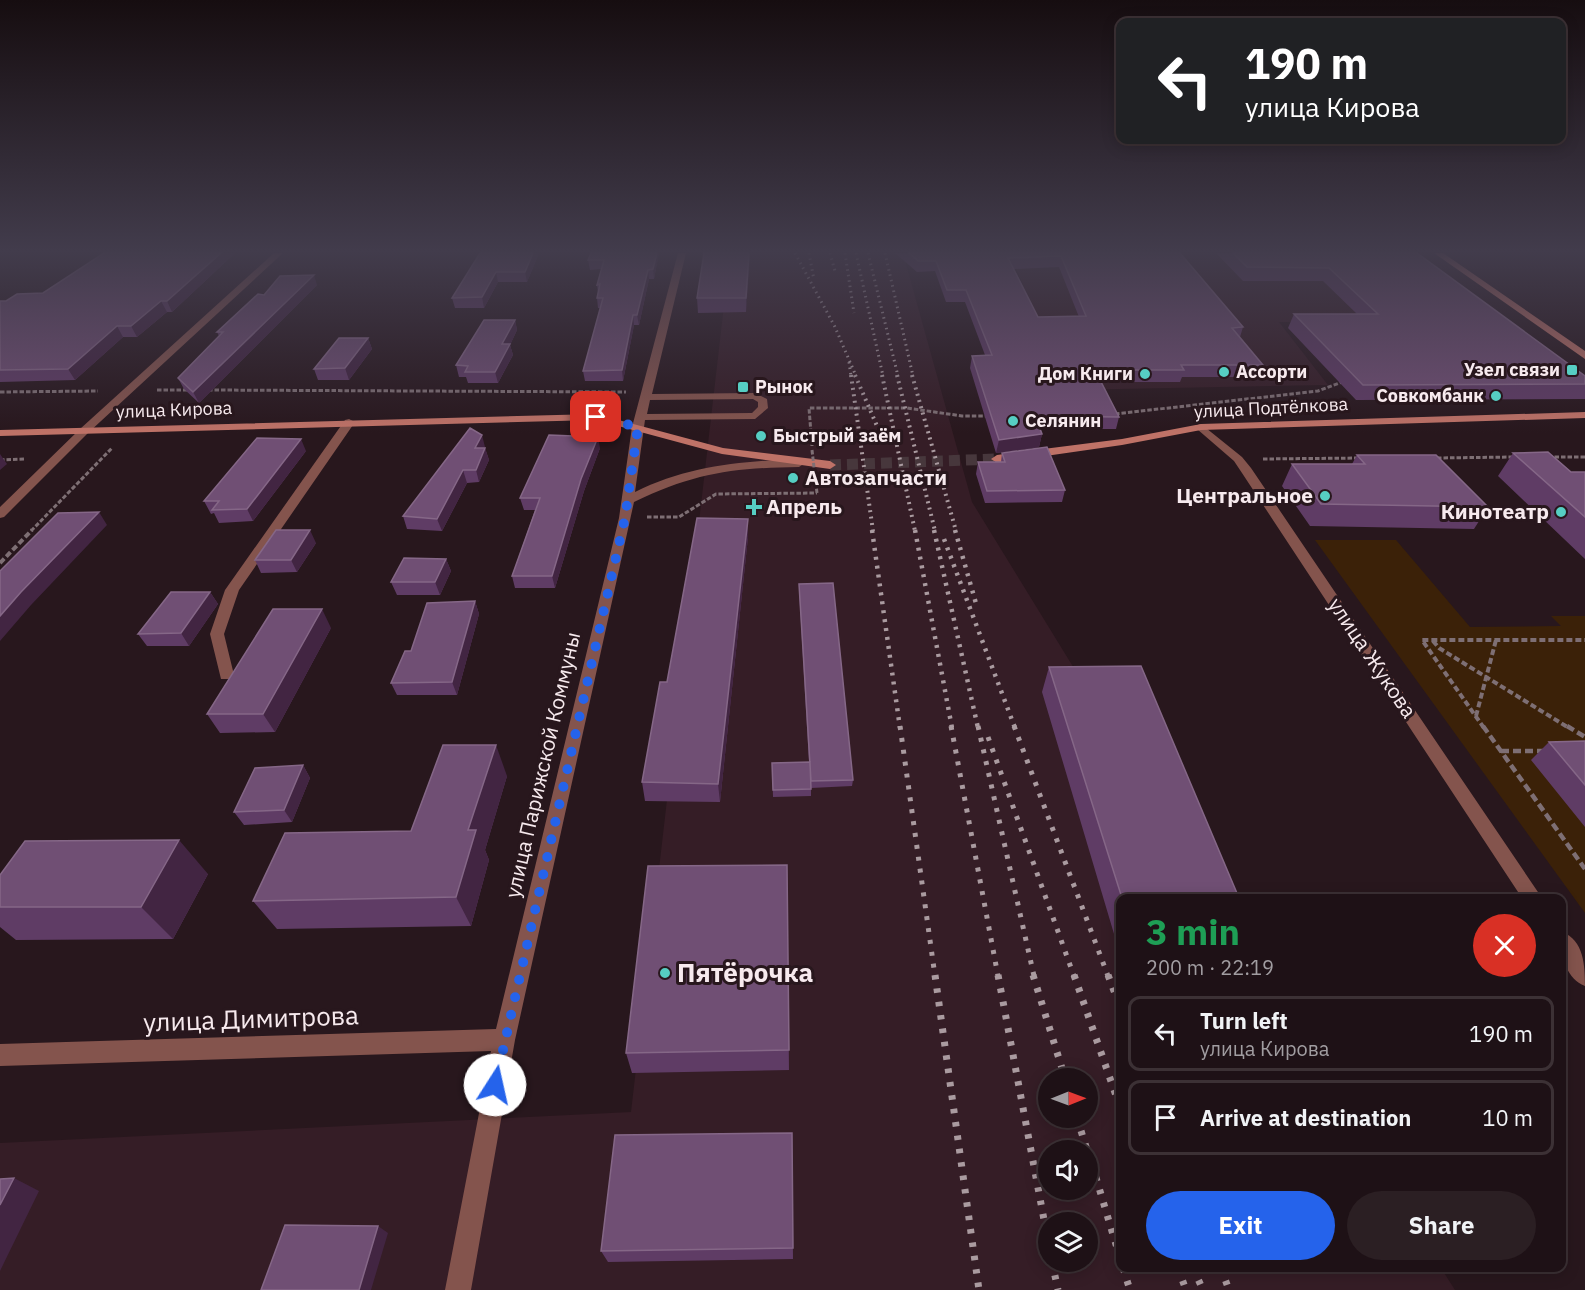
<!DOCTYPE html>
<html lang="en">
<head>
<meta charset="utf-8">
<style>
	body { margin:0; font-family:"IBM Plex Sans",sans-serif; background:#2b1f23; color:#f1f3f6; height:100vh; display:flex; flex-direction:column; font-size:22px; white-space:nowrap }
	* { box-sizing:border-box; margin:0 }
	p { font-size:20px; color:#a19da1 }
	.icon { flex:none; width:33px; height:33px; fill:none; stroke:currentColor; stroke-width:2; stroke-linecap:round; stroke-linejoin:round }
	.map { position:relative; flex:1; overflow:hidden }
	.details { position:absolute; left:1116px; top:894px; width:450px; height:378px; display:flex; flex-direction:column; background:#1e1116; border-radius:12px; box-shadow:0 3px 15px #0003,0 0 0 2px #3c3135 }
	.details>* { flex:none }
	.guide { position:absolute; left:1116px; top:18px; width:450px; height:126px; border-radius:12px; box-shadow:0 3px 15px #0003,0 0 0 2px #3c3135; background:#202124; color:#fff; overflow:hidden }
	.needle { width:39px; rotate:89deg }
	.tools { position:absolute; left:1038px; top:1068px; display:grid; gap:12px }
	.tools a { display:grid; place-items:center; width:60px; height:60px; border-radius:50%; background:#1e1116; box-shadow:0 3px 15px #0003,0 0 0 2px #3c3135; font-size:30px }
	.pin { position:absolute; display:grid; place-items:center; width:51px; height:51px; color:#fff; margin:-26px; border-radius:12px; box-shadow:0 3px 9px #0006 }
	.me { position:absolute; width:66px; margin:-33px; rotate:10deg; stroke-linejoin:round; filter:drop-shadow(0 0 4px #0008) }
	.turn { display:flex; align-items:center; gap:21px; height:126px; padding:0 30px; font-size:27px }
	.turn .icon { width:78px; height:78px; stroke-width:2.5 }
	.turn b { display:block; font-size:42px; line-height:51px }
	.round { display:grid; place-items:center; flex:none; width:63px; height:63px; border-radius:32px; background:#2b1f23 }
	.overview { display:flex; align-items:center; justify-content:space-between; height:102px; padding:0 30px }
	h1 { font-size:36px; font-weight:700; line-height:45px; color:#1e9e55 }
	.action { display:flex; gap:12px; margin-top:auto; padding:12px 30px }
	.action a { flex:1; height:69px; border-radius:36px; background:#2563eb; color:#fff; font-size:24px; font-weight:700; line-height:69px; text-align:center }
	.action a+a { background:#2b1f23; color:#f1f3f6 }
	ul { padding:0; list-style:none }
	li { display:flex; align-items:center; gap:18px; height:75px; margin:0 12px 9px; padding:0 18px; border:3px solid #3c3135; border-radius:12px }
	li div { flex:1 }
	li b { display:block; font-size:22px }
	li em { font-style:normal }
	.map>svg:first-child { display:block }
</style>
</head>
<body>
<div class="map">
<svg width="1585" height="1290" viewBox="0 0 1585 1290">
	<rect width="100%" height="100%" fill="#28171d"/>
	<!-- built -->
	<path fill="#351d26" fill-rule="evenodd" d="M730 253H903L972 502 1215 898H1120V1268H1441L1455 1290H0V1143L631 1112ZM1048 1078H1088V1118H1048ZM1048 1150H1088V1190H1048ZM1048 1222H1088V1262H1048Z
		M1009 253H1305L1383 322H1279L1328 385 1069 390Z"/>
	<!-- green -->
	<path fill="#3b2108" d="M1315 540H1396L1470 627 1561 626 1551 616H1585V913Z"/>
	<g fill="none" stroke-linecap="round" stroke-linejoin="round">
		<!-- secondary-tunnel -->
		<path stroke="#47373c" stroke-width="11" stroke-dasharray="11 6" stroke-linecap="butt" d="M830 465 997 459"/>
		<!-- path-far2 -->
		<path stroke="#7e6f74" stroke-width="3" stroke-dasharray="4.5 2" stroke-linecap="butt" d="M157 390H188
			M208 390 626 392
			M0 392 98 391
			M1115 414 1318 391 1342 382
			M812 446 809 408H907L962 416H988
			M1548 457H1585
			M1437 458 1513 457
			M1263 459 1360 458
			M0 460 26 459
			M647 517H679L716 494 817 493
			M31 531 112 448"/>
		<!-- path-far1 -->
		<path stroke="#7e6f74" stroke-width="4" stroke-dasharray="6 3" stroke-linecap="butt" d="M0 563 32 530
			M1433 641 1439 648 1569 728
			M1476 716 1496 640
			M1484 728 1422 640H1585"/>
		<!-- path -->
		<path stroke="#7e6f74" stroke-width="4.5" stroke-dasharray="8 4" stroke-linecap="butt" d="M1483 726 1585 869
			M1567 726 1585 737
			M1501 751H1545"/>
		<!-- minor -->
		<path fill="#84544d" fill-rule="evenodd" d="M678 253H686L652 394 755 393 767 399 768 408 755 419 645 420 635 492C687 466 741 461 799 459L805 463 799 467C732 468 695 473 634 502L515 1040 471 1290H445L491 1051 0 1066V1044L496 1029 619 518 632 427ZM753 399 758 402V407L752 413 647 414 650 400Z
			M349 419 355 422 239 590 224 634 234 675 231 679H221L210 634 225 590 345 420Z
			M1201 424 1242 457 1251 468 1542 898H1522L1242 473 1234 461 1197 429V425Z
			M1562 932C1584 940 1585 966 1585 986 1564 978 1560 951 1562 932Z"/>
		<!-- tertiary -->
		<path fill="#84544d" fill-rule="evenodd" d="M274 253H283L88 433 4 517 0 518V507L80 429Z"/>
		<!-- secondary -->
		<path fill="#bf7267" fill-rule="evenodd" d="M1434 253H1443L1585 351V359Z
			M1585 412V418L1201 430 1122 445 997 463 991 459 997 455 1122 439 1201 424Z
			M596 414 723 448 830 461 836 465 830 469 722 454 596 420 0 436V430Z"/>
		<!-- rail-far4 -->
		<path stroke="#aa9ba0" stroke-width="3" stroke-dasharray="1.5 4" stroke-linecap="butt" d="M795 253 835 327 856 376
			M809 253 814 280
			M830 253 835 271
			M845 253 854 313
			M856 253 883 376
			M868 253 898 376
			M885 253 913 376
			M849 362 851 376"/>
		<!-- rail-far3 -->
		<path stroke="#aa9ba0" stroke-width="4" stroke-dasharray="2 4.5" stroke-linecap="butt" d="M851 375 873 531
			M855 375 877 426
			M882 375 915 531
			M897 375 935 531
			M912 375 956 531"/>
		<!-- rail-far2 -->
		<path stroke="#aa9ba0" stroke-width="4.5" stroke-dasharray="3 6" stroke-linecap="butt" d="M872 530 900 728
			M915 530 952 728
			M934 530 978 728
			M955 530 977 607
			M944 539 1015 728"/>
		<!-- rail-far1 -->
		<path stroke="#aa9ba0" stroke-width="5" stroke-dasharray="4 8" stroke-linecap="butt" d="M900 726 935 976
			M951 726 998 976
			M978 726 1034 976
			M1014 726 1108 976
			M988 737 1074 976"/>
		<!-- rail -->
		<path stroke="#aa9ba0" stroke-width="7" stroke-dasharray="4.5 9" stroke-linecap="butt" d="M935 975 979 1290
			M998 975 1048 1241
			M1033 975 1065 1078
			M1074 975 1120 1107
			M1108 975 1120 1007
			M1077 1118 1087 1150
			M1088 1151 1120 1258
			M1052 1262 1058 1290
			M1123 1268 1130 1290
			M1178 1268 1186 1290
			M1193 1268 1203 1290
			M1221 1268 1229 1290"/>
		<!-- path-bridge -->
		<path stroke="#7e6f74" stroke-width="3" stroke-dasharray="4.5 2" stroke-linecap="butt" d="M812 450 817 493"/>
	</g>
	<!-- wall -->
	<path fill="#5f3c65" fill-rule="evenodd" d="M104 253H235L172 312H167L137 337H123L75 380 0 382V301H6L43 293Z
		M480 253H539L527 282H498L484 308H455L452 298Z
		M659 253 654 279H649L639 325H634L623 381H585L583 371 600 308H598L597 298 598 293 597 285 601 269 590 270 588 260Z
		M704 253H749L746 312 698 313 697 298Z
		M895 253H1180L1243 327 1240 337 1263 365 1258 377H1182L1180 382H1101L1119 417 1116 429H1040L1042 434 1039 447 996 453 970 368 972 356 985 355 965 302H946L935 271 917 272ZM1059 267 1079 317H1038L1014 269Z
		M1216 253H1417L1585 376V399L1356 400 1288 328 1294 314H1357L1323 281H1243Z
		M317 285 199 403 184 389 178 378 219 336 217 332 264 295Z
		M515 320 517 330 510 345 513 355 498 383H468L466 377H459L456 365Z
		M368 338 372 349 349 380H318L314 369Z
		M485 447 484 448H485L489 460 479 482 467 483 442 531 407 529 403 516Z
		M600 448 584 491 555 588H515L512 576 535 510H524L520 498Z
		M306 451 253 521 219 523 214 513 211 514 204 501Z
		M1002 453 1065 490 1062 502 985 503 976 474 978 462H1001Z
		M1513 453 1571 472H1585V559L1498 476Z
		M1357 455 1488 507 1474 529 1310 526 1282 486 1292 464H1352Z
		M748 537 720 802 645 801 642 782 667 682Z
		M316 543 297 572 261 573 255 560Z
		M446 559 451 571 440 595H397L391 582Z
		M799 590 853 780 852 786 811 788V796L773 797 772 763 809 762Z
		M210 592 218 604 189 646H147L138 634Z
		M475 601 479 614 457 695H397L391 683 411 651Z
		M331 628 275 732 220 733 207 714Z
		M1049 667 1239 898H1120V954L1042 692Z
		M1585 741V827L1531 760 1549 742Z
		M303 765 310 778 292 822 244 825 234 812Z
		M507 776 485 850 489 860 471 926 277 929 253 901 411 831Z
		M787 865 789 1070 632 1073 626 1053Z
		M208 874 173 939 16 940 0 927V875Z
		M792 1133 793 1259 608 1262 601 1251Z"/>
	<!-- shaded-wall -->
	<path fill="#422542" d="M221 253H235L172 312 167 301Z
		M533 253H539L527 282 525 272Z
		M657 253H659L654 279 653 269Z
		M749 253 750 259 746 312V298Z
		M648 270 649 279 639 325 637 315Z
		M496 272 498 282 484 308 482 297Z
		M314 275 317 285 199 403 193 392Z
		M161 301 167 312 137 337 131 326Z
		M633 315 634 325 623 381 622 370Z
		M515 320 517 330 510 345 513 355 498 383 495 372 502 344Z
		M117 326 123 337 75 380 68 369Z
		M368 338 372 349 349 380 345 368Z
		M1042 434 1039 447 996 453 999 440Z
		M482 435 485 447 478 460 475 448Z
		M598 437 600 448 584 491 555 588 552 576 581 479Z
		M301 439 306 451 253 521 247 509Z
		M485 448 489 460 479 482 476 470Z
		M0 454 7 464 0 470Z
		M463 470 467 483 442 531 437 519Z
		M99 512 107 525 31 605 0 641V616L21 592Z
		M748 519V537L720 802 718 784Z
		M310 530 316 543 297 572 291 560Z
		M446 559 451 571 440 595 435 582Z
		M210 592 218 604 189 646 181 633Z
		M475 601 479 614 457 695 452 682Z
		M322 609 331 628 275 732 263 714Z
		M496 745 507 776 485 850 489 860 471 926 456 897 468 830Z
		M303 765 310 778 292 822 284 810Z
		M179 840 208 874 173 939 141 907Z
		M14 1178 39 1191 0 1271V1205Z
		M378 1226 388 1233 371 1290H359Z"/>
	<!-- building -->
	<path fill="#704f74" stroke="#856787" stroke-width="1.5" fill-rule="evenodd" d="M104 253H221L167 301H161L131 326H117L68 369 0 370V301H6L17 294 43 293Z
		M480 253H533L525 272H496L482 297 452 298Z
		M591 253H657L653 269 648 270 637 315H633L622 370 583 371 603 298H597L600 284 597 285 604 260H588Z
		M704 253H749L746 298H697Z
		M909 253H1180L1243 327 1232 328 1263 365H1181L1184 370H1095L1119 417 1035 416 1042 434 999 440 972 356 992 355 966 290H947L936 261H918ZM1061 256 1086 316 1038 317 1008 258Z
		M1233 253H1417L1585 376V384L1363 385 1294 314H1378L1329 268 1247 267Z
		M314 275 193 392 178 378 223 332H217L258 294 264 295 280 276Z
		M484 320H515L502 344H510L495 372H465L468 366 456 365Z
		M339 338H368L345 368 314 369Z
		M470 428 482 435 475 448H485L476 470H463L437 519 403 516Z
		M549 435 598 437 581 479 552 576H512L540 498H520Z
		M257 438 301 439 247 509 212 510 219 501H204Z
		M1047 447 1065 490 987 491 978 462H1005L1002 453Z
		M1548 452 1571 472H1585V517L1513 453Z
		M1357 455H1436L1488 507 1321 504 1292 464H1365Z
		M99 512 21 592 0 616V571L58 513Z
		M697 518 748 519 718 784 642 782 660 682H667Z
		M276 530H310L291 560H255Z
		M404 558 446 559 435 582H391Z
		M833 583 853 780 811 781 799 584Z
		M171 592H210L181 633 138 634Z
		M475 601 452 682 391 683 405 651H411L427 603Z
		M273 609H322L263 714H207Z
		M1141 666 1239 898H1122L1049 667Z
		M1585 741V785L1549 742Z
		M443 745H496L468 830H476L456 897 253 901 285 833 411 831Z
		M810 762 811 789 773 790 772 763Z
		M303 765 284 810 234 812 255 768Z
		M179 840 141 907H0V875L25 841Z
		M787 865 789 1050 626 1053 648 866Z
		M792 1133 793 1248 601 1251 615 1135Z
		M14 1178 0 1205V1179Z
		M285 1225 378 1226 359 1290H261Z"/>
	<!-- sky -->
	<linearGradient id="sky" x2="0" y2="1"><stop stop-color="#160d10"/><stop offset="0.58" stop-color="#423c4c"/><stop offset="1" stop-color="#423c4c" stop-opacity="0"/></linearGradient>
	<rect width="1585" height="433" fill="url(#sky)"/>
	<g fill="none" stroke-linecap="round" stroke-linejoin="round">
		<!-- route -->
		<path stroke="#2563eb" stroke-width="10" stroke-dasharray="0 18" d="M495 1085 625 518 638 427 596 417"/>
	</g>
	<!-- markers -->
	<g fill="#56cec3" stroke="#28171d" stroke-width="2">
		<rect x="1566" y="364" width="12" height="12" rx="3"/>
		<circle cx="1224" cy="372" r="6"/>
		<circle cx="1145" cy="374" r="6"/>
		<rect x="737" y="381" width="12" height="12" rx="3"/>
		<circle cx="1496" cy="396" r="6"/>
		<circle cx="1013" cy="421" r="6"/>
		<circle cx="761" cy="436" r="6"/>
		<circle cx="793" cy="478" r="6"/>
		<circle cx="1325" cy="496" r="6"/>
		<path d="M751 498h6v6h6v6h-6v6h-6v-6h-6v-6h6z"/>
		<circle cx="1561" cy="512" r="6"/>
		<circle cx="665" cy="973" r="6"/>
	</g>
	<g text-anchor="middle" stroke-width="6" stroke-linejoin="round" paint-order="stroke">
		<!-- far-poi labels -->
		<g font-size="18" font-weight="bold" fill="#f7eaee" stroke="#28171d" text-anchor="start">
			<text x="1560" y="376" text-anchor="end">Узел связи</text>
			<text x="1236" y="378">Ассорти</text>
			<text x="1133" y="380" text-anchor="end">Дом Книги</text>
			<text x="755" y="393">Рынок</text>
			<text x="1484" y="402" text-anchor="end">Совкомбанк</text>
			<text x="1025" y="427">Селянин</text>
			<text x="773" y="442">Быстрый заём</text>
		</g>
		<!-- far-street labels -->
		<g font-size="18" fill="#f7eaee" stroke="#28171d">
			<text transform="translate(1271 408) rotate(-3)" y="6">улица Подтёлкова</text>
			<text transform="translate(174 410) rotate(-2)" y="6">улица Кирова</text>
		</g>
		<!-- poi labels -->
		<g font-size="21" font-weight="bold" fill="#f7eaee" stroke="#28171d" text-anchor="start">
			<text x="805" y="485">Автозапчасти</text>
			<text x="1313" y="503" text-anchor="end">Центральное</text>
			<text x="766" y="514">Апрель</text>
			<text x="1549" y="519" text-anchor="end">Кинотеатр</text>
		</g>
		<!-- street labels -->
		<g font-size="21" fill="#f7eaee" stroke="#28171d">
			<text transform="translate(1372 658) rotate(56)" y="7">улица Жукова</text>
			<text transform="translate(543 765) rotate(-77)" y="7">улица Парижской Коммуны</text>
		</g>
		<!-- near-poi labels -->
		<g font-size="26" font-weight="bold" fill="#f7eaee" stroke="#28171d" text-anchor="start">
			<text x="677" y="982">Пятёрочка</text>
		</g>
		<!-- near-street labels -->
		<g font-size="26" fill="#f7eaee" stroke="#28171d">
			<text transform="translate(251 1019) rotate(-2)" y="9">улица Димитрова</text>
		</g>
	</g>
</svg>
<div class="tools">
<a><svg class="needle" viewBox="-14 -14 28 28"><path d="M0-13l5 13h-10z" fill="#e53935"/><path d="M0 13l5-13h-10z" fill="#a19da1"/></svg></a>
<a><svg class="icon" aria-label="sound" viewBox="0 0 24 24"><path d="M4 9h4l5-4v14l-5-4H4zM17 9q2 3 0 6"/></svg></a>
<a><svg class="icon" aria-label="layers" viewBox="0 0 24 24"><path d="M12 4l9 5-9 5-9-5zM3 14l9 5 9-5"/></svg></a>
</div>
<div class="pin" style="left:596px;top:417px;background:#d93025"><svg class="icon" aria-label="arrive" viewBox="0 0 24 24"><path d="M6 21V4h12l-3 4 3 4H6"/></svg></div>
<svg class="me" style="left:495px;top:1085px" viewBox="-20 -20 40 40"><circle r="19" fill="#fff"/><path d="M0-13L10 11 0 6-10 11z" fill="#2563eb"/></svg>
<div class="guide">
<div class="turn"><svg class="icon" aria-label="left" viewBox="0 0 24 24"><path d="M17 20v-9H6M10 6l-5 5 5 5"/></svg><div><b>190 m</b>улица Кирова</div></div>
</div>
<section class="details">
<div class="overview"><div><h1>3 min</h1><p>200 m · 22:19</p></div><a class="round" style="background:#d93025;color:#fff"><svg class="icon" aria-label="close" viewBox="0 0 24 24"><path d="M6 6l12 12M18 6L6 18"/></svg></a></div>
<ul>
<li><svg class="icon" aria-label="left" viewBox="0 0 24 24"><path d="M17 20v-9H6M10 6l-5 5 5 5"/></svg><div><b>Turn left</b><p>улица Кирова</p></div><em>190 m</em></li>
<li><svg class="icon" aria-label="arrive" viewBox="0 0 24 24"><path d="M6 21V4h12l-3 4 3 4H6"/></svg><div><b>Arrive at destination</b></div><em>10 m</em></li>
</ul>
<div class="action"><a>Exit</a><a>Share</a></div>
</section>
</div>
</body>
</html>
